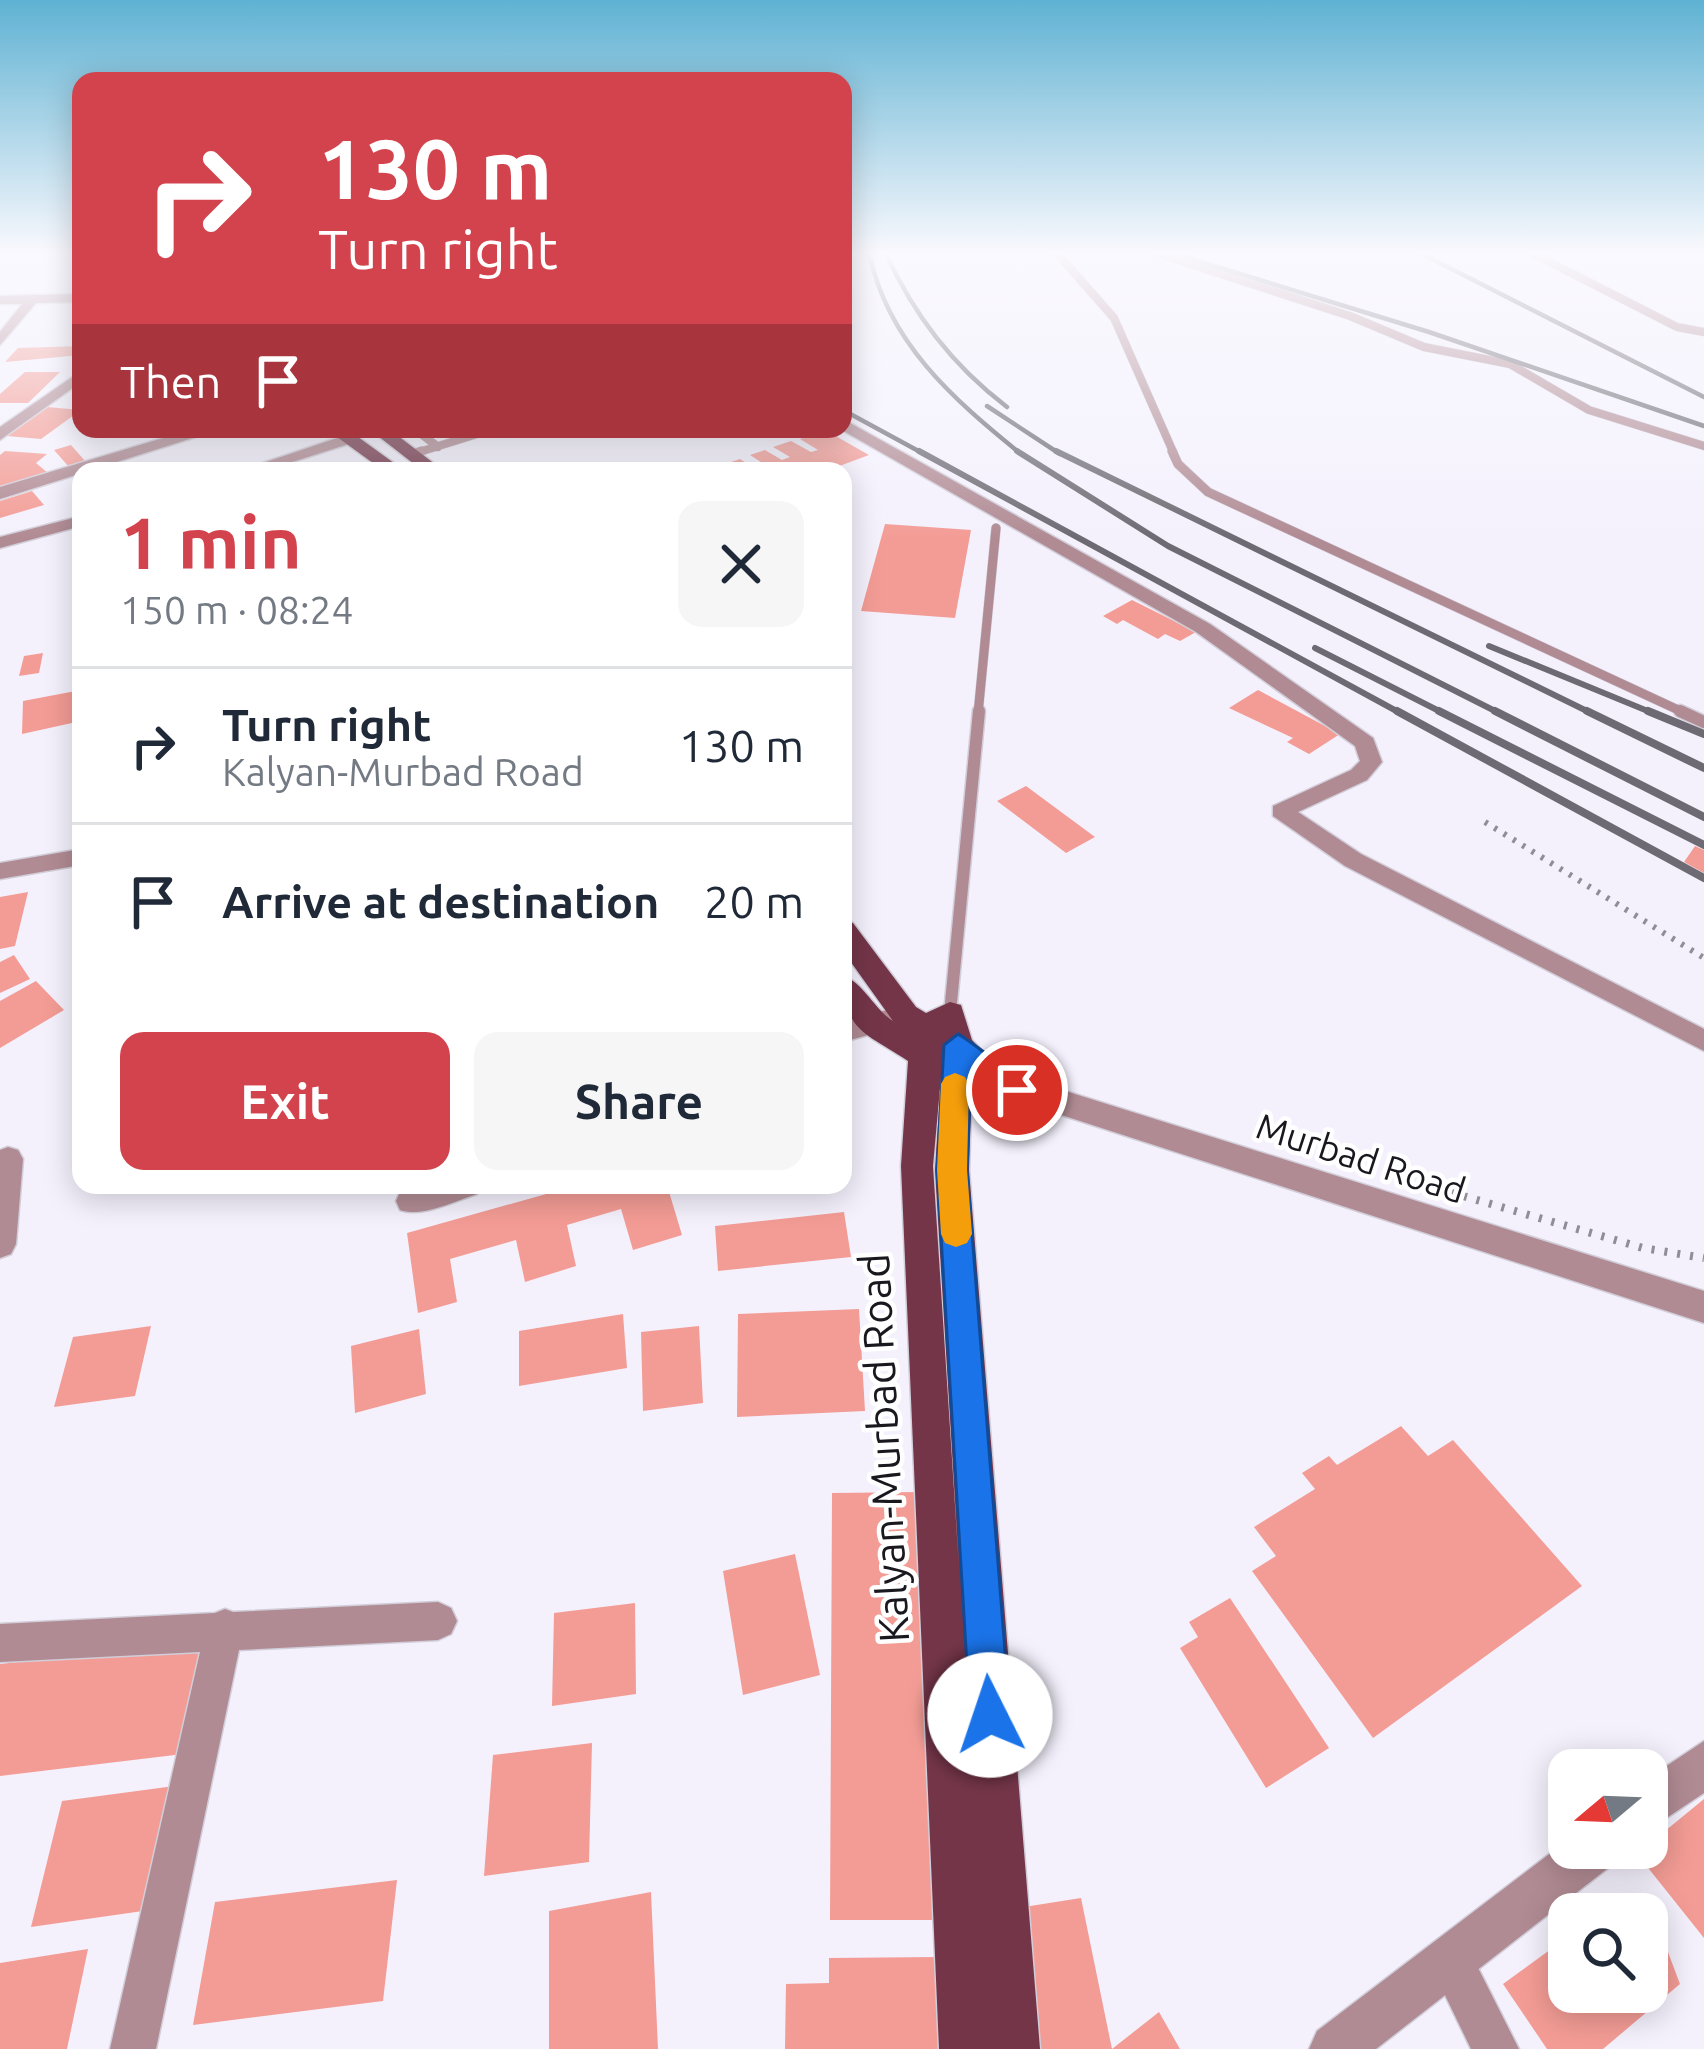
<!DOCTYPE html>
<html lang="en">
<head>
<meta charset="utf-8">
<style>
	body { margin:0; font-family:Ubuntu,sans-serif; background:#f6f6f7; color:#1f2937; height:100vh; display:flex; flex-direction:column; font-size:45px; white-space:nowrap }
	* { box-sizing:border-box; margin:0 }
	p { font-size:39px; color:#747a83 }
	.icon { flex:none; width:66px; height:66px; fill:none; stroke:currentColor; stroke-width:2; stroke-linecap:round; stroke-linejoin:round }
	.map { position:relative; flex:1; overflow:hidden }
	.details { position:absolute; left:72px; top:462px; width:780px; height:732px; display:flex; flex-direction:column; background:#fff; border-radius:24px; box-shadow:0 6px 30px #0003 }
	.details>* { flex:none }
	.hud { position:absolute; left:72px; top:72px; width:780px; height:366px; border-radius:24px; box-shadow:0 6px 30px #0003; background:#d3434d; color:#fff; overflow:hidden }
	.needle { width:78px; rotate:251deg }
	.buttons { position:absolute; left:1548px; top:1749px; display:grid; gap:24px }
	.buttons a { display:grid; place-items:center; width:120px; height:120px; border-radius:24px; background:#fff; box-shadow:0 6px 30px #0003; font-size:60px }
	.pin { position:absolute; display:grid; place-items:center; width:102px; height:102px; color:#fff; margin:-51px; border:6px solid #fff; border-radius:50%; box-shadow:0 3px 12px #0007 }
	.me { position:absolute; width:132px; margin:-66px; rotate:356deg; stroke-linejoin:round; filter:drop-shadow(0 0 9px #0008) }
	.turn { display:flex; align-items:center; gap:42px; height:252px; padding:0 48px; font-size:54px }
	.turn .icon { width:156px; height:156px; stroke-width:2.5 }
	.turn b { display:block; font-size:84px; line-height:102px }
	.then { display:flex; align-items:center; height:114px; padding:0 48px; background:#0003; gap:24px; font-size:45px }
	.round { display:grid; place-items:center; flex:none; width:126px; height:126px; border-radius:24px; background:#f6f6f7 }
	.headline { display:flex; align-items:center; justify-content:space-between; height:204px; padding:0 48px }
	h1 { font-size:72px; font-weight:700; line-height:90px; color:#d3434d }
	.button { display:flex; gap:24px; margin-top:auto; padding:24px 48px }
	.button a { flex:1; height:138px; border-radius:24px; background:#d3434d; color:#fff; font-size:48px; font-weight:700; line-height:138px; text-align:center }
	.button a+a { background:#f6f6f7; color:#1f2937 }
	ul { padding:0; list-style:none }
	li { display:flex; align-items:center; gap:36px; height:156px; padding:0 48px; border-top:3px solid #e0e1e3 }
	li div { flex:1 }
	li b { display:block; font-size:45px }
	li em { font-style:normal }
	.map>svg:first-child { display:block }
</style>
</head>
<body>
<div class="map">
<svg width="1704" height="2049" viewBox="0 0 1704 2049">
	<rect width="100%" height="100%" fill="#f4f1fd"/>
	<!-- building -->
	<path fill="#f39c95" d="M81 346V355L5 362 18 348Z
		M25 372H60L28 403H0V394Z
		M47 407 81 410 41 439 7 436Z
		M825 430 869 455 826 471H763L770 468 750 455 765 450 782 460 790 457 773 447 791 441 811 452 818 450 800 439Z
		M71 445 86 462 69 467 54 450Z
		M5 451 47 454 36 463 48 473 0 488V455Z
		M740 459 759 471H707V470Z
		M32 491 44 505 0 518V501Z
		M885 524 971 530 955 618 861 611Z
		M1132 600 1196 632 1180 641 1165 634 1158 639 1123 620 1117 624 1103 616Z
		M43 653 39 673 19 676 24 656Z
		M81 690V721L22 734 23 701Z
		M1258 690 1340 734 1309 754 1287 742 1293 738 1229 708Z
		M1026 786 1095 837 1066 853 997 801Z
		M1695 846 1704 850V873L1684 862Z
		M28 892 15 946 0 949V897Z
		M14 955 30 979 0 993V962Z
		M36 981 64 1010 0 1048V1001Z
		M578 1185H667L682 1235 633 1250 621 1209 567 1225 576 1266 525 1282 516 1240 450 1259 457 1302 418 1313 407 1233Z
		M844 1212 851 1257 718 1271 715 1226Z
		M859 1309 865 1411 737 1417 738 1314Z
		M623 1314 627 1368 519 1386V1331Z
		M151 1326 135 1396 54 1407 73 1337Z
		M699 1326 703 1403 643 1411 641 1332Z
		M419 1329 426 1394 355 1413 351 1346Z
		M1401 1426 1428 1456 1453 1440 1582 1586 1373 1738 1252 1571 1276 1556 1254 1527 1315 1489 1302 1473 1329 1456 1337 1465Z
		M919 1492 937 1920H830L832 1493Z
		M795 1554 820 1675 743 1695 723 1571Z
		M1230 1598 1329 1748 1266 1788 1180 1648 1198 1637 1189 1622Z
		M635 1603 636 1694 552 1706 554 1613Z
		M207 1640 183 1754 0 1776V1664Z
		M592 1743 589 1862 484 1876 493 1755Z
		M182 1785 157 1909 31 1927 62 1801Z
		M1704 1799V1938L1637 1854Z
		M397 1880 383 2001 193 2025 215 1902Z
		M651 1892 658 2049H549V1911Z
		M1081 1898 1112 2049H1025L1011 1909Z
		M1647 1917 1657 1923 1680 1984 1603 2049H1547L1503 1984 1569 1936V1992H1647Z
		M88 1949 67 2049H0V1963Z
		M935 1957 940 2049H785L786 1984 829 1983V1958Z
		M1159 2012 1180 2049H1112Z"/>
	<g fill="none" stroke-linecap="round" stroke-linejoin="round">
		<defs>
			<path id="service-far2" d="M1056 252 1114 318 1174 454
				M1153 252 1350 316 1424 347 1510 364 1589 410 1704 446
				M1530 252 1677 327 1704 332
				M415 429 438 447
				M413 454 493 429"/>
			<path id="service-far1" d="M1172 451 1178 464 1208 492 1687 714
				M413 454 422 451
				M978 714 996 528"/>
			<path id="service" d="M1680 711 1704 722
				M950 1013 979 711"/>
			<path id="minor" d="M81 294V302L36 303 0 345V332L22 304H0V296Z
				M81 371V382L0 440V427Z
				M843 419 1210 624 1373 738 1382 762 1367 780 1298 812 1361 854 1704 1029V1051L1345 866 1273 816V806L1351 770 1360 761 1355 746 1196 632 840 429Z
				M349 434 357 439 355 442 264 471H239Z
				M81 516V526L0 548V537Z
				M81 849V865L0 879V863Z
				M891 1009 901 1012 904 1019 901 1026 843 1042V1022Z
				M8 1147 18 1150 23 1159 16 1244 11 1254 0 1258V1150Z
				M422 1185H481L477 1194C455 1201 422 1218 400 1210L396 1201 400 1192Z
				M438 1602 451 1608 457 1621 451 1634 438 1640 239 1650 156 2049H110L200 1652 0 1662V1624L215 1613 225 1609 233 1612Z
				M1450 1938 1466 1944 1519 2049H1471L1428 1960 1434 1944Z"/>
			<path id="tertiary" d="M193 429H221L0 499V487Z
				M995 1069 1704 1291V1323L984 1090 979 1081 984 1072Z
				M1704 1741V1793L1647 1831V1779Z
				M1569 1839V1848H1619L1612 1865 1376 2049H1309L1317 2031Z"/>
			<path id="primary" d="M326 429H347L405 471H384Z
				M369 429H389L444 471H423Z
				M843 920 853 923 916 1007 926 1013 950 1002 961 1005 972 1040 1011 1081 1006 1090 995 1093 972 1078 969 1170 1040 2049H939L901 1166 908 1061C866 1033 843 1031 843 976 863 982 874 1009 893 1021L843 951ZM941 1077 935 1170 959 1567 933 1166Z"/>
		</defs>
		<!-- service-far2 casing -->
		<use href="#service-far2" stroke="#d1ced9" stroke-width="9"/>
		<!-- service-far1 casing -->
		<use href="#service-far1" stroke="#d1ced9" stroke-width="10"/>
		<!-- service casing -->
		<use href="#service" stroke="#d1ced9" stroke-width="15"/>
		<!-- minor casing -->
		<use href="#minor" stroke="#d1ced9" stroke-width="3"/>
		<!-- tertiary casing -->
		<use href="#tertiary" stroke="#d1ced9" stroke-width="3"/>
		<!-- primary casing -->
		<use href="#primary" stroke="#d1ced9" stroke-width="3"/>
		<!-- path-far1 -->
		<path stroke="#908d97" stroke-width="6" stroke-dasharray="3 8" stroke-linecap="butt" d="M1485 822 1704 958"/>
		<!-- path -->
		<path stroke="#908d97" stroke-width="8" stroke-dasharray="3 10" stroke-linecap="butt" d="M1439 1189 1643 1248 1704 1258"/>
		<!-- service-far2 -->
		<use href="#service-far2" stroke="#b18b94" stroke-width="8"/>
		<!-- service-far1 -->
		<use href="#service-far1" stroke="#b18b94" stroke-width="9"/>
		<!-- service -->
		<use href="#service" stroke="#b18b94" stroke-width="12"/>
		<!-- minor -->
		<use href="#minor" fill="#b18b94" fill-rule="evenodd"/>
		<!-- tertiary -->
		<use href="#tertiary" fill="#b18b94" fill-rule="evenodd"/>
		<!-- primary -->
		<use href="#primary" fill="#743549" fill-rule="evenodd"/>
		<!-- rail-far2 -->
		<path stroke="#6d6a73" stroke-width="4.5" d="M869 252C887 342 953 399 1021 454
			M885 252C914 315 952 365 1007 407
			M1169 252 1429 332 1704 426
			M1418 252 1704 397
			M987 406 1060 454
			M843 410 924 454"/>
		<!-- rail-far1 -->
		<path stroke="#6d6a73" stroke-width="6" d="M919 451 1402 714
			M1017 451 1168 546 1501 714
			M1056 451 1593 714
			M1489 646 1655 714
			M1315 648 1445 714"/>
		<!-- rail -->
		<path stroke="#6d6a73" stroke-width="8" d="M1397 711 1704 878
			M1439 711 1704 845
			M1495 711 1704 817
			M1587 711 1704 768
			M1648 711 1704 734"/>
	</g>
	<!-- sky -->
	<linearGradient id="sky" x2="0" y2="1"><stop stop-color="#5fb2d3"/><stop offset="0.47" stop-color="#faf9fe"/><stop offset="1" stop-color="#faf9fe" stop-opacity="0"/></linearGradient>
	<rect width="1704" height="539" fill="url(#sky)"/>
	<!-- route -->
	<path fill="#1a73e8" stroke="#114b97" stroke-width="3" d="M958 1034C965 1037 1029 1086 1032 1090L1027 1098C1006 1105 985 1089 971 1075L967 1170 1010 1715 1004 1729 990 1735 975 1729 970 1715 937 1170 944 1045Z"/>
	<!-- slow -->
	<path fill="#f59e0b" d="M955 1073 965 1077 969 1084 967 1170 972 1234 967 1243 956 1247 945 1243 941 1234 937 1170 941 1084 945 1077Z"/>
	<g text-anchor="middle" stroke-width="9" stroke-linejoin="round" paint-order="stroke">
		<!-- street labels -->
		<g font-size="36" fill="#1a181f" stroke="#fff">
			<text transform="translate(1361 1158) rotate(18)" y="13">Murbad Road</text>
		</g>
		<!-- near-street labels -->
		<g font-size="42" fill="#1a181f" stroke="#fff">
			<text transform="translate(884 1448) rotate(-93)" y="15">Kalyan-Murbad Road</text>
		</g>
	</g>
</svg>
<div class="buttons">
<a><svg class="needle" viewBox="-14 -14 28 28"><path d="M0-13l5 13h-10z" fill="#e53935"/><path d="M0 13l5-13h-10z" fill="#747a83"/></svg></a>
<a><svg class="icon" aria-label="search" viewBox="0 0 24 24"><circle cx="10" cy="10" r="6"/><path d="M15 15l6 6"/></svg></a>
</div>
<div class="pin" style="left:1017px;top:1090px;background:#d93025"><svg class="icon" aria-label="arrive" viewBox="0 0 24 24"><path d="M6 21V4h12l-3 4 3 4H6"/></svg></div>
<svg class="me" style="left:990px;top:1715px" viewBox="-20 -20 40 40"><circle r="19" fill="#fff"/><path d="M0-13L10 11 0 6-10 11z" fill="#1a73e8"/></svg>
<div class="hud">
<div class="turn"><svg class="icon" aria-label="right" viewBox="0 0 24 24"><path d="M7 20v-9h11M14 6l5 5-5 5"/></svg><div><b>130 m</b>Turn right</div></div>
<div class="then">Then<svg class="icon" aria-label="arrive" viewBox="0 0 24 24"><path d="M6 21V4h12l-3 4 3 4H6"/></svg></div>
</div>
<section class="details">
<div class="headline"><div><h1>1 min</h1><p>150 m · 08:24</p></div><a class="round"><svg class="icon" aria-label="close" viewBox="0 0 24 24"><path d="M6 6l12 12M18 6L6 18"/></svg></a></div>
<ul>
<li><svg class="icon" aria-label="right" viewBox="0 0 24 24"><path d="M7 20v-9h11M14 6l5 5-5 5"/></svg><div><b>Turn right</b><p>Kalyan-Murbad Road</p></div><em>130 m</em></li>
<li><svg class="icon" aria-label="arrive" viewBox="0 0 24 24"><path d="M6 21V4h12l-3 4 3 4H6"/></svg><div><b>Arrive at destination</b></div><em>20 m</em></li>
</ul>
<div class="button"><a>Exit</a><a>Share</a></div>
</section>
</div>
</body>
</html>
